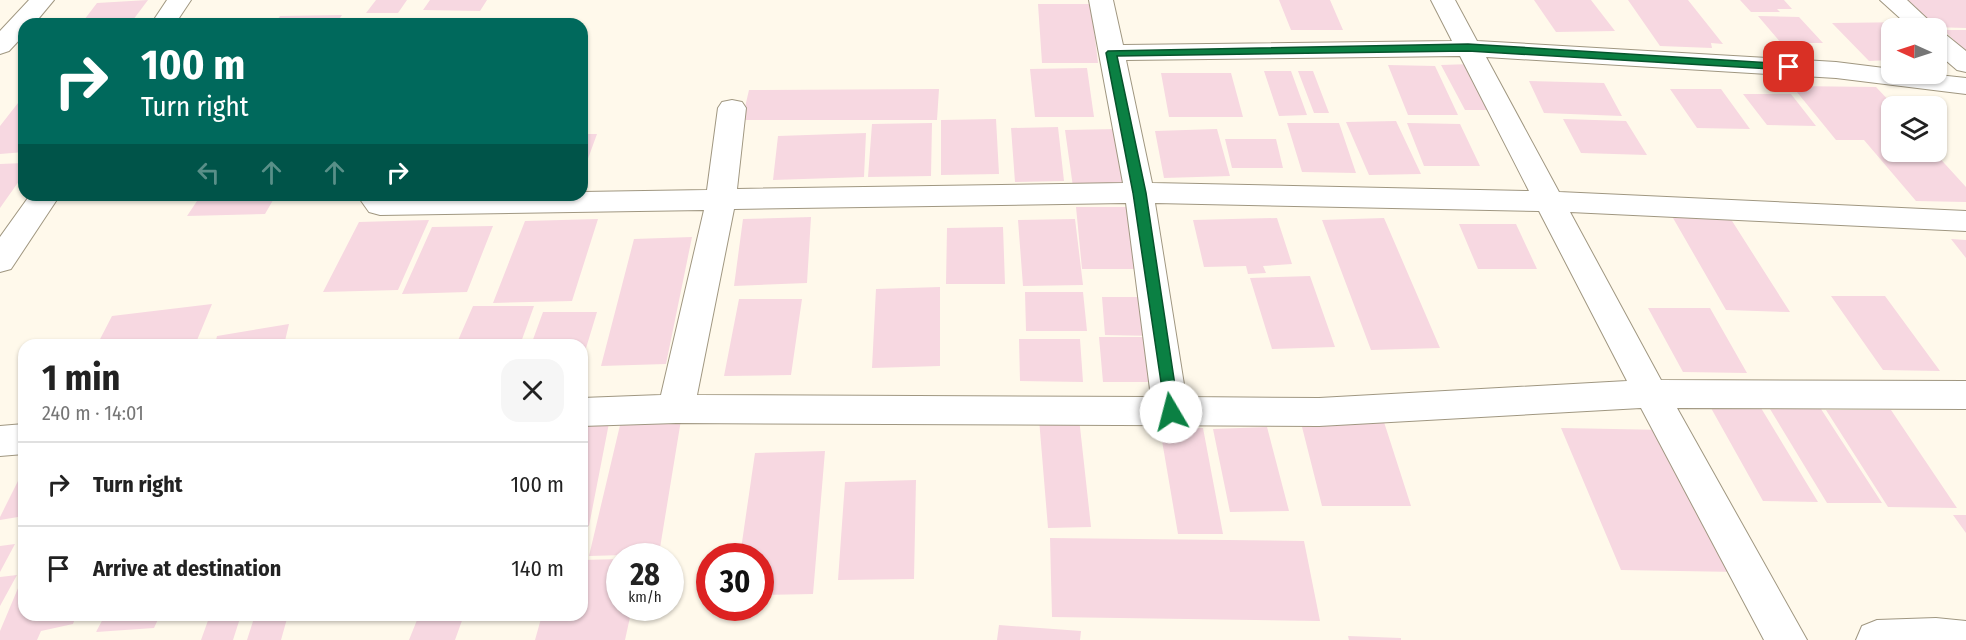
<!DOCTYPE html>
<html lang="en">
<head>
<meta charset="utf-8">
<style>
	body { margin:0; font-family:"Fira Sans Condensed",sans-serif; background:#f6f6f6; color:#222; height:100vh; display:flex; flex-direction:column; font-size:22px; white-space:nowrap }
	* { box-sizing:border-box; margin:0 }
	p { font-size:20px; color:#767676 }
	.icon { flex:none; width:33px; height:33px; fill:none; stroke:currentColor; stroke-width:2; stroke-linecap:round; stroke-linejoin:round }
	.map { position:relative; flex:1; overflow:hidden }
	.panel { position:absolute; left:18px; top:339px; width:570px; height:282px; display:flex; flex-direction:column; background:#fff; border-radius:18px; box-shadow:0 2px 4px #0004 }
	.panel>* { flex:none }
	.guide { position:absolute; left:18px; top:18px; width:570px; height:183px; border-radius:18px; box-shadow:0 2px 4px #0004; background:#00695c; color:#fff; overflow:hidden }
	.needle { width:39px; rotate:273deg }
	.buttons { position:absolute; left:1881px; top:18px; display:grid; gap:12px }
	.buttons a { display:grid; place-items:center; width:66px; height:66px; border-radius:12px; background:#fff; box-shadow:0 2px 4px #0004; font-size:30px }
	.speed { position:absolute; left:606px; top:543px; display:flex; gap:12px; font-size:30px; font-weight:700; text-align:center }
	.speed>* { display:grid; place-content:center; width:78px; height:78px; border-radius:50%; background:#fff; box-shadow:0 2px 4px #0004; line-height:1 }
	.speed small { font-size:15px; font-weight:400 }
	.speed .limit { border:9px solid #d22; background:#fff; color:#111 }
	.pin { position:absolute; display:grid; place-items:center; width:51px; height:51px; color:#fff; margin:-26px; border-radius:12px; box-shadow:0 3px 9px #0006 }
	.me { position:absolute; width:66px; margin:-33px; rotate:352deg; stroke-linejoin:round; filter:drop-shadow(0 0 4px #0008) }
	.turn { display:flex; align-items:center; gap:21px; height:126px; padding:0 24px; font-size:27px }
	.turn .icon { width:78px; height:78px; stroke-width:2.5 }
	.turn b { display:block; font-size:42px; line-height:51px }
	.lanes { display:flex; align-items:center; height:57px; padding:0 24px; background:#0003; justify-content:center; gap:30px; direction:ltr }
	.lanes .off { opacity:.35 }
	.round { display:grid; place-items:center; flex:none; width:63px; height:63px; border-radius:18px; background:#f6f6f6 }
	.head { display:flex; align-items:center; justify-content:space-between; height:102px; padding:0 24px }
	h1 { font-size:36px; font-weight:700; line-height:45px }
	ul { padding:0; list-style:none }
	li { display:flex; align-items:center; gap:18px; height:84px; padding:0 24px; border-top:2px solid #e0e0e0 }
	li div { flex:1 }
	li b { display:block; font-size:22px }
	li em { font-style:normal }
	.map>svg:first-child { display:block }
</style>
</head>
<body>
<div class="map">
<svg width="1966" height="640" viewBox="0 0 1966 640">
	<rect width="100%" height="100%" fill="#fff9eb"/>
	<!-- building -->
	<path fill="#f7d8e1" d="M148 0 130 24H81L97 3Z
		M376 0H407L398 13H366Z
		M430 0H487L480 11 423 10Z
		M1279 0H1330L1343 30H1291Z
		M1534 0H1591L1615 31 1556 32Z
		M1628 0H1688L1723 44 1711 43 1712 48 1660 46Z
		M1740 0H1784L1792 9H1777L1780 12H1751Z
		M1902 0H1966V28L1930 27Z
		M1038 4H1091L1098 63H1042Z
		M342 15 336 24H274L280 16Z
		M1758 16 1799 17 1823 43H1781Z
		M1916 22 1923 28H1892V60L1869 61 1832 23Z
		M1944 30H1966V53Z
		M1471 64 1496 110H1465L1441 65Z
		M1388 65 1435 66 1458 115H1408Z
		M1087 68 1094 117H1035L1030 69Z
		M1264 71H1291L1307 115 1279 116Z
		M1298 71H1313L1329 113H1314Z
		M1161 73H1231L1243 117H1169Z
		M1529 81 1604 83 1622 116 1544 113Z
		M1792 86 1876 87 1894 106H1892V152H1934L1966 187V202L1916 201 1864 140H1836Z
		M939 89 937 120H742L749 90Z
		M1670 89H1721L1750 129 1697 128Z
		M1743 94H1791L1816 126 1767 125Z
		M18 103H24V152L0 154V126Z
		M996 119 999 174 941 175V120Z
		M1563 119 1626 121 1647 155 1581 153Z
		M1396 121 1421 174 1369 175 1346 122Z
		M932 123 931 176 868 177 872 124Z
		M1287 123H1339L1356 173 1302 172Z
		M1407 123 1460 124 1480 166H1424Z
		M1058 127 1064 181 1015 182 1011 128Z
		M1118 129 1129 186 1073 187 1065 130Z
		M1217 129 1230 176 1164 178 1155 131Z
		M866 133 864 177 773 180 778 136Z
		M582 134H597L582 175Z
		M1225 139H1276L1283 168H1232Z
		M24 163V174L0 208V164Z
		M201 195H276L265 214 187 216Z
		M1076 207H1132L1141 269H1082Z
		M1669 211 1727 213 1790 312 1726 310Z
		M811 217 807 283 734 286 743 219Z
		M1277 218 1292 264 1263 266 1266 273 1248 274 1246 266 1204 267 1193 220Z
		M1384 218 1440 348 1371 350 1322 220Z
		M598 219 572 301 493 303 525 221Z
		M1075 219 1083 285 1023 286 1018 220Z
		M429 220 398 290 323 292 359 222Z
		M1459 224H1516L1537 269H1478Z
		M493 226 467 292 402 294 432 227Z
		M1003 227 1005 284H946L947 228Z
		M692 237 666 364 601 366 634 239Z
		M1951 239 1966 240V258Z
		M1310 276 1335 347 1272 349 1250 278Z
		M940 287V366L872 368 876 289Z
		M1025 292H1083L1087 331H1026Z
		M1831 296H1885L1940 371 1883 370Z
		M1102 297H1153L1158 336 1105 335Z
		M739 299H802L791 375 724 376Z
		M212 304 195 345H97L112 316Z
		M473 306H534L520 345H456Z
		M1648 308H1710L1747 373 1683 372Z
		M543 312H597L583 358 582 345H531Z
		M289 324 284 345H215L217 336Z
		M1099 337H1153L1159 382H1103Z
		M1019 339H1080L1083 382 1020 381Z
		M1711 408H1761L1818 502 1763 501Z
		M1770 409H1821L1882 503H1827Z
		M1826 410H1891L1957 508 1888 507Z
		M1079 418 1091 527 1048 528 1039 419Z
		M681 420 659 554 589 556 621 421Z
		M1384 422 1411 506H1322L1301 423Z
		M609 423 589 526 582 527V424Z
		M1267 427 1289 511 1230 512 1213 429Z
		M1203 428 1223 534H1178L1160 429Z
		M1561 428 1667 430 1738 572 1621 570Z
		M825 451 813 594 760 595V556H740L755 453Z
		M24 469V516L0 520V517Z
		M916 480 914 579 838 580 845 482Z
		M1953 515H1966V533Z
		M1050 538 1304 541 1320 621 1052 617Z
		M15 544 0 572V546Z
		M620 559V608H632L625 640H535L542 615H582V560Z
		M24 574V615H76L73 624 41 631 37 640H0V631Z
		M17 575 0 606V577Z
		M105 615H160L154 628 96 632Z
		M210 615H241L233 640H201Z
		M255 615H288L281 640H247Z
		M419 615H464L455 640H409Z
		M999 625 1081 631 1080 640H997Z
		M1348 636 1401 638V640H1349Z"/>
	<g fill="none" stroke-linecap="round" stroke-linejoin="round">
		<defs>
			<path id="minor" d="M29 0H54L34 24H24V35L9 51 0 54V31Z
				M167 0H191L175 24H151Z
				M1089 0H1113L1123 45 1452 41 1431 0H1455L1477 41 1836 62 1892 69V74H1929L1966 78V94L1836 78 1486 57 1559 192 1966 211V231L1570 212 1661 380 1966 381V409L1677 408 1807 640H1764L1641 408 1319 426 676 423 582 426V398L661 395 704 210 380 215 369 212 357 195H582V192L707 190 718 108 722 102 732 100 742 102 746 108 737 189 1123 183ZM1460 56 1529 191 1152 183 1126 60ZM1126 203 1151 397 697 395 734 209ZM1155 203 1539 211 1627 381 1319 398 1186 397Z
				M1880 0H1907L1937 28H1911Z
				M1936 32 1945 34 1966 51V72L1957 70 1936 52Z
				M30 195H60L11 269 0 272V237Z
				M24 424V454L0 456V426Z
				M1936 618 1966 621V640H1856L1862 626 1877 620Z"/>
		</defs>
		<!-- minor casing -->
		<use href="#minor" stroke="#a09781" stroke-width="2"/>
		<!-- minor -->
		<use href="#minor" fill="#fff" fill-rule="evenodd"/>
	</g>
	<!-- route -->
	<path fill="#0b8043" stroke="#07532c" stroke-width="1.5" d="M1468 44 1789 64 1794 67 1789 70 1468 51 1117 56 1146 193 1179 412 1176 416H1166L1133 193 1106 53 1108 51Z"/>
</svg>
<div class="buttons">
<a><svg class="needle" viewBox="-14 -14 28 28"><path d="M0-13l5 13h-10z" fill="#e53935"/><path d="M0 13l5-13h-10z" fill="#767676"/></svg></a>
<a><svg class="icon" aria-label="layers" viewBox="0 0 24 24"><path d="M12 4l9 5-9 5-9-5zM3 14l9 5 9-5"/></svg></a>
</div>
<div class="speed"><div>28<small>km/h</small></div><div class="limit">30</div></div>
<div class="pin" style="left:1789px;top:67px;background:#d93025"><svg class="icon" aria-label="arrive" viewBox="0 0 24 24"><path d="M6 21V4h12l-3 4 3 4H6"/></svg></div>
<svg class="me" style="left:1171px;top:412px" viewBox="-20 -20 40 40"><circle r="19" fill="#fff"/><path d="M0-13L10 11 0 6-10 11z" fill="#0b8043"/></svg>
<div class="guide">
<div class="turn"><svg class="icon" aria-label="right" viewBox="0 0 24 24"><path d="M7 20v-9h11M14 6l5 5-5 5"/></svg><div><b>100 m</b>Turn right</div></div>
<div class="lanes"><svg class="icon off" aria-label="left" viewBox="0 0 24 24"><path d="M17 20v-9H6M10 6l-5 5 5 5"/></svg><svg class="icon off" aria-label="ahead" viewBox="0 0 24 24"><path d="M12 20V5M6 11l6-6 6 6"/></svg><svg class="icon off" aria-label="ahead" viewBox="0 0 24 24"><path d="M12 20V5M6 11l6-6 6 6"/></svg><svg class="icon" aria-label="right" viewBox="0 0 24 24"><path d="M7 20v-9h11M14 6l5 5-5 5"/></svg></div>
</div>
<section class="panel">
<div class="head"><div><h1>1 min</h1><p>240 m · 14:01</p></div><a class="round"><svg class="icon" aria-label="close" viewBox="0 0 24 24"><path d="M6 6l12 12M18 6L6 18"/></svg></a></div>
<ul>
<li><svg class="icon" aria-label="right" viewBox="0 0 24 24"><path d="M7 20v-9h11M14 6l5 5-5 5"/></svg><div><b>Turn right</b></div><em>100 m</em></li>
<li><svg class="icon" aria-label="arrive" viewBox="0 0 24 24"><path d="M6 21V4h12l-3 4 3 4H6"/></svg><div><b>Arrive at destination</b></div><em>140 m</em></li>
</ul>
</section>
</div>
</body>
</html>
